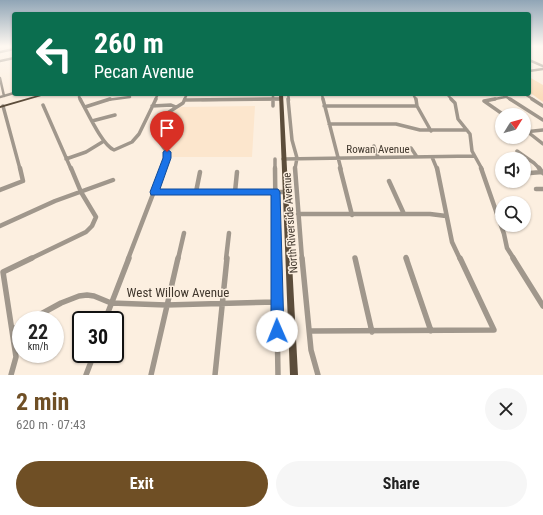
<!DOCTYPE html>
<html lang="en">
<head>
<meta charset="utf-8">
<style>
	body { margin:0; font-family:"Roboto Condensed",sans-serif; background:#f6f6f6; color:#222; height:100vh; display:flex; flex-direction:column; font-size:15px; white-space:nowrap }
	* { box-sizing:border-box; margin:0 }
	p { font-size:13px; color:#767676 }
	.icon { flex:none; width:22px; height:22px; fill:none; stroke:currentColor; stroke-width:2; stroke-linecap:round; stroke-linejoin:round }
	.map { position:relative; height:375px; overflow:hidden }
	.side { display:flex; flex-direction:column; background:#fff; flex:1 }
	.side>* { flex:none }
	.hud { position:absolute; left:12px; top:12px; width:519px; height:84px; border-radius:4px; box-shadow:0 1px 3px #0004; background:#0b6e4f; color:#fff; overflow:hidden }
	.needle { width:26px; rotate:53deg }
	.controls { position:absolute; left:495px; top:108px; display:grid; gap:8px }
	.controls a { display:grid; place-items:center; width:36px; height:36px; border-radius:50%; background:#fff; box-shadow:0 1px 3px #0004; font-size:20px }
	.speed { position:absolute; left:12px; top:311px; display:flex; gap:8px; font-size:20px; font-weight:700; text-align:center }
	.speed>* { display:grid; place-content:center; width:52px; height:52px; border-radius:50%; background:#fff; box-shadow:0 1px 3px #0004; line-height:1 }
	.speed small { font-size:10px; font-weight:400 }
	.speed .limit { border:2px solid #111; border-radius:6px; background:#fff; color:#111 }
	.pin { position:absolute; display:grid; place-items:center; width:34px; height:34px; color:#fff; margin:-41px -17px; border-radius:50% 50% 50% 0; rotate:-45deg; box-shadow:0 0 4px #0007 }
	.pin .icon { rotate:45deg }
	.me { position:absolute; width:44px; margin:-22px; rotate:359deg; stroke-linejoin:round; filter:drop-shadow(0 0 3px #0008) }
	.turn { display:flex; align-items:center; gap:14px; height:84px; padding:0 16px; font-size:18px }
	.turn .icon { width:52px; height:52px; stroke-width:2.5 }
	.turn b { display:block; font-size:28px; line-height:34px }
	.round { display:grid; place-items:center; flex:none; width:42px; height:42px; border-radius:21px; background:#f6f6f6 }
	.summary { display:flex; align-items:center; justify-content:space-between; height:68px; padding:0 16px }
	h1 { font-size:24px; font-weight:700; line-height:30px; color:#6f4f25 }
	.button { display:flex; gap:8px; margin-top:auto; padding:8px 16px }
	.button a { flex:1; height:46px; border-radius:24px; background:#6f4f25; color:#fff; font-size:16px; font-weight:700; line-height:46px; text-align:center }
	.button a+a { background:#f6f6f6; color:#222 }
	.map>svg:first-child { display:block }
</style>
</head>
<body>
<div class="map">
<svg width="543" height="375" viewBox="0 0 543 375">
	<rect width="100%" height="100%" fill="#fcefe0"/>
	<!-- built -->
	<path fill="#fce6cd" d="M255 106 252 157H171V151L162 139 171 113 181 107Z"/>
	<!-- green -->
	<path fill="#faddba" d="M529 77 543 85V102L529 92Z"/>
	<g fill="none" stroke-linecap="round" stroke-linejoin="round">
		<!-- minor-far3 -->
		<path stroke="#a0978c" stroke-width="2.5" d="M0 52 14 49
			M529 60 543 66
			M0 61 14 58
			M529 71 543 69
			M0 78 4 96
			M80 94 79 97 81 100
			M273 94V100
			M288 94 289 100
			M322 94 323 100
			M413 94 416 100
			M447 94 452 100
			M502 94 511 100
			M525 94 534 100
			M0 97 14 93
			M107 100 130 97
			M155 100 158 94
			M184 100 187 94
			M202 100 281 99
			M490 100 505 97"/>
		<!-- minor-far2 -->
		<path stroke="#a0978c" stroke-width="3.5" d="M80 99C87 111 102 145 114 150L132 142 139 134 156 99
			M273 99V106
			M288 99 292 140 297 158 295 169
			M323 99 341 169
			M416 99 417 106 431 131
			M451 99 455 103 458 119 470 134 472 151 482 169
			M510 99 543 120
			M532 99 543 106
			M185 100 281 99
			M484 101 504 115
			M484 101 495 99
			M43 105 71 169
			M3 106 20 169
			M152 106 171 105 176 107
			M324 106H417
			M85 107 110 99
			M92 121 115 115
			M329 124H396L420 130H467
			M524 129 543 144
			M524 132 543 130
			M374 146 378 157
			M411 148 417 157
			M517 151 534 163 540 169
			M432 157 437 169
			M66 159 86 152 104 141
			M275 159V169
			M283 159 474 156
			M163 169 168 154 159 141V136L169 112 183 103 185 99"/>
		<!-- minor-far1 -->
		<path stroke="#a0978c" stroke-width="4.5" d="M275 168 276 259
			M295 168 302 259
			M340 168 352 215
			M437 168 452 242 460 259
			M481 168 504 234 507 248 514 259
			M539 168 543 173
			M530 173 542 172
			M389 181 404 214
			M536 189H543
			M0 190 23 181 20 168
			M155 192H285
			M196 192 200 172
			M235 192 237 172
			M298 214H430L446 216
			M0 226 55 201 113 180
			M406 257 407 259
			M30 259 86 232 92 226 96 217 81 192 71 168
			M128 259 163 168
			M178 259 184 233
			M226 259 229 233"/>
		<!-- minor -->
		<path stroke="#a0978c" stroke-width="5.5" d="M276 258 278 375
			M302 258 311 350 318 375
			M355 258 372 332
			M406 258 431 331
			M513 258 543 306
			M30 320 61 303 79 296 87 295 94 296 111 303 166 305 277 302
			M105 320 129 258
			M12 330 21 325
			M310 331 494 330 460 258
			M11 375 16 357 3 272 32 258
			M86 375 94 354
			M151 375 178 258
			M215 375 227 258"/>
		<!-- major -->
		<path fill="#5c4d3b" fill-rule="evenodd" d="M42 94H48L0 108V106Z
			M279 94H283L298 375H290Z"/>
	</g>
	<!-- sky -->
	<linearGradient id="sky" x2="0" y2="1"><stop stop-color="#90a5b6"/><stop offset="0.47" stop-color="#fef8f1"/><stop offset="1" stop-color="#fef8f1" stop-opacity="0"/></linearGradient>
	<rect width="543" height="98" fill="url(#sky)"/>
	<!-- route -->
	<path fill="#1a73e8" stroke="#114b97" d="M167 149 171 152V158L160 189H278L280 192 284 331 282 336 277 338 273 336 271 331V195H151L150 192 163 158V152Z"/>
	<g text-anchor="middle" stroke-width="3" stroke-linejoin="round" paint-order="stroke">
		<!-- street labels -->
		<g font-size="11" fill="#40372d" stroke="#fcefe0">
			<text x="378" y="153">Rowan Avenue</text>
			<text transform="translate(290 223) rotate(-94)" y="4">North Riverside Avenue</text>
		</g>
		<!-- near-street labels -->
		<g font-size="13" fill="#40372d" stroke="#fcefe0">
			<text x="178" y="297">West Willow Avenue</text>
		</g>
	</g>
</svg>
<div class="controls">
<a><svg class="needle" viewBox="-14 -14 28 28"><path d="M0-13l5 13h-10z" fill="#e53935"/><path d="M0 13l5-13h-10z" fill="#767676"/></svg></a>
<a><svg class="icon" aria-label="sound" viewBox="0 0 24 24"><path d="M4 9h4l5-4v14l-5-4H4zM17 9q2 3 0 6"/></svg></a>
<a><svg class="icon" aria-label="search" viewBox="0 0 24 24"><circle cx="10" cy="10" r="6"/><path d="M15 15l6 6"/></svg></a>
</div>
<div class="speed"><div>22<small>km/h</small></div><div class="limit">30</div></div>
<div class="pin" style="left:167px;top:152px;background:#d93025"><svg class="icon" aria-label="arrive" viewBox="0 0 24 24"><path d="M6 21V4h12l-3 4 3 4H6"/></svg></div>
<svg class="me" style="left:277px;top:331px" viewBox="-20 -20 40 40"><circle r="19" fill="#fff"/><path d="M0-13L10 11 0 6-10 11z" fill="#1a73e8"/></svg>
<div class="hud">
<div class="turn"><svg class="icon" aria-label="left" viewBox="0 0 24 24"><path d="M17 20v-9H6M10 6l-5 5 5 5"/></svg><div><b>260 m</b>Pecan Avenue</div></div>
</div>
</div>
<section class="side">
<div class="summary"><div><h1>2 min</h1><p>620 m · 07:43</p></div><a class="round"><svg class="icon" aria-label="close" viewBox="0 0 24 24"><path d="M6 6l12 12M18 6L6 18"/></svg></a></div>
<div class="button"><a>Exit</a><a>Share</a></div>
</section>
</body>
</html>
